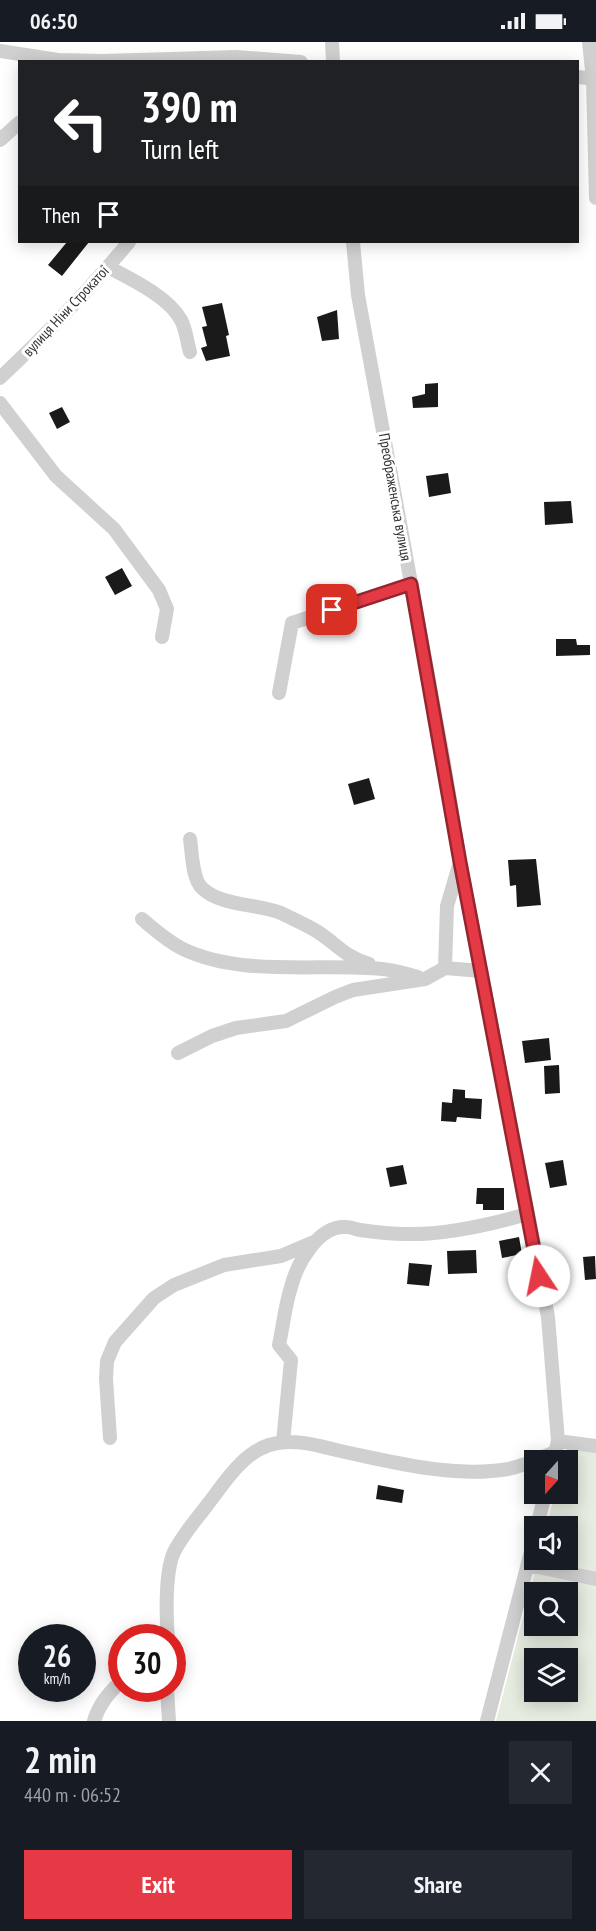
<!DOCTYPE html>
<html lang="en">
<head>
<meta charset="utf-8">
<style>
	body { margin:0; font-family:"PT Sans Narrow",sans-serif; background:#242831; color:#f1f3f6; height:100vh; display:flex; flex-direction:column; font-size:22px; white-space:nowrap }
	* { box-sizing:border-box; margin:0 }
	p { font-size:20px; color:#9ea1a6 }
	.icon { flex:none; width:33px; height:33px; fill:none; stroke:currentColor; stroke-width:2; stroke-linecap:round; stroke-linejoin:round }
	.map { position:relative; height:1679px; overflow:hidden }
	.side { display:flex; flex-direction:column; background:#171b24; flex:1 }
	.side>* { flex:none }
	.hud { position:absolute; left:18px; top:18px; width:561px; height:183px; border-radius:0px; box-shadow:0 3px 15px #0003; background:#202124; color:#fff; overflow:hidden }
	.needle { width:39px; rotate:201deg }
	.controls { position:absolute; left:524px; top:1408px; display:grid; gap:12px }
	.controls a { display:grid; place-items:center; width:54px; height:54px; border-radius:0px; background:#171b24; box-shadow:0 3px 15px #0003; font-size:30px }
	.speed { position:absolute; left:18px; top:1582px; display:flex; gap:12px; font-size:30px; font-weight:700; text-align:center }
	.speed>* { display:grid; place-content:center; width:78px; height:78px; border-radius:50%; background:#171b24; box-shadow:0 3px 15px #0003; line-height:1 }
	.speed small { font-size:15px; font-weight:400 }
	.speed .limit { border:9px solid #d22; background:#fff; color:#111 }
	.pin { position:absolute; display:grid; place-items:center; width:51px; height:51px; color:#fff; margin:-26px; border-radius:12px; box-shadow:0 3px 9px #0006 }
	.me { position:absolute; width:66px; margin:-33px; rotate:349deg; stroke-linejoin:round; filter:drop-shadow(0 0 4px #0008) }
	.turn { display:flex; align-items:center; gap:21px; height:126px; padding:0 24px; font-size:27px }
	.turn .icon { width:78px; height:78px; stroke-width:2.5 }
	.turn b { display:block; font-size:42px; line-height:51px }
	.then { display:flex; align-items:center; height:57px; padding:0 24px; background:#0003; gap:12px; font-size:22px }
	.round { display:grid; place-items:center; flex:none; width:63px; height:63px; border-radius:0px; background:#242831 }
	.head { display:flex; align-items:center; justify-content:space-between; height:102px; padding:0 24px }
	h1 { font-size:36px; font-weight:600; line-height:45px }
	.primary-button { display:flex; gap:12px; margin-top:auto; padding:12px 24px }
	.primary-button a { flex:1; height:69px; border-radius:0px; background:#e63946; color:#fff; font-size:24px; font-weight:600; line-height:69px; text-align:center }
	.primary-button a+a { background:#242831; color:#f1f3f6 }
	.status { display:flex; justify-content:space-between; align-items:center; height:42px; padding:0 30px; background:#171b24; direction:ltr }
	.status svg { height:16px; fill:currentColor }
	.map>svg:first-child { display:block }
</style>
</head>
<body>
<div class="status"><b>06:50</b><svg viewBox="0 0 49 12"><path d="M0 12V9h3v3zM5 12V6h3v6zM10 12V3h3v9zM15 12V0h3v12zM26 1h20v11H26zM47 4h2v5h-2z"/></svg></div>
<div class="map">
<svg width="596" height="1679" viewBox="0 0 596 1679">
	<rect width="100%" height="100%" fill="#fff"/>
	<!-- green -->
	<path fill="#e6ecdf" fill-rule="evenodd" d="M569 1400 596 1404V1679H496L538 1518H567V1485H546L555 1452H567V1419H564ZM534 1551H567V1584H534ZM534 1617H567V1650H534Z"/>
	<!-- building -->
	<path fill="#1a1a1a" d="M67 200H89L62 234 48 223Z
		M222 261 229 293 226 294 230 314 206 319 201 306 207 304 202 285 207 284 202 265Z
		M337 268 339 297 322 299 317 275Z
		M438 341V365L413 366 412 355 425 352V342Z
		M62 365 70 380 57 387 49 371Z
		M448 431 451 451 429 455 426 434Z
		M571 459 573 481 545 483 544 460Z
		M122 526 132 544 115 553 105 535Z
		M556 597H576L577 603H590V613L556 614Z
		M369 736 375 757 354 763 348 742Z
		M536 817 541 863 517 865 516 843 510 844 508 818Z
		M549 996 551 1018 525 1021 522 999Z
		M559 1023 560 1051 545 1052 544 1024Z
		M453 1047 465 1048V1056L482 1057 481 1077 457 1075 456 1080 441 1079 442 1060 452 1061Z
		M563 1118 567 1143 550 1146 545 1121Z
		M403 1123 407 1142 390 1145 386 1126Z
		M477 1146H504V1168H483V1162H476Z
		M519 1195 522 1212 502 1216 499 1199Z
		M476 1208 477 1231 448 1232 447 1209Z
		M595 1214 596 1237 585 1238 583 1215Z
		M409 1221 432 1223 429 1244 407 1242Z
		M378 1443 404 1448 402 1461 376 1457Z"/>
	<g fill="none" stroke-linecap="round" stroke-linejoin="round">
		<!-- minor -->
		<path stroke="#d0d0d0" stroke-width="14" d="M332 0 333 20
			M589 0 593 37 596 156
			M0 9 58 18 104 19 236 15 301 20
			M578 35 596 37
			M0 98 20 80
			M353 200 358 253 443 715 460 820 548 1275 558 1399 553 1419
			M108 225C131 237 169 255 181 278 186 287 187 300 190 310
			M0 336C46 293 89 248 129 200
			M0 361 56 434 114 487 159 548 167 567 162 595
			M279 651 292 581 411 542
			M190 797C192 809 192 837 202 846 220 864 259 862 281 871 293 877 307 883 318 890 339 904 344 914 369 922
			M142 877C155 888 167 899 183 907 241 935 319 921 382 927 394 928 406 932 418 935
			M445 926 447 864 460 820
			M178 1011 212 994 236 986 286 979 335 955 353 948 425 937 445 926 481 929
			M110 1396 106 1337 107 1319 115 1300 154 1256 174 1243 224 1223 281 1214 314 1200
			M558 1399 596 1404
			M283 1400 291 1318 279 1303C283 1284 285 1264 291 1245 297 1222 318 1183 346 1185 351 1185 355 1187 360 1188 374 1190 391 1192 405 1192 446 1193 489 1183 527 1172
			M537 1485 545 1452
			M528 1523 596 1537
			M168 1596C166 1575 165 1529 174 1510 183 1492 196 1478 208 1462 225 1440 242 1412 269 1403 294 1395 322 1405 345 1410 397 1421 455 1436 508 1427 524 1424 540 1416 555 1410
			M167 1647 169 1679
			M94 1679C99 1662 109 1651 122 1638
			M487 1679 534 1498"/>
	</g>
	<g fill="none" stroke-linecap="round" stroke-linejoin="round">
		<defs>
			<path id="route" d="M332 568 411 542 460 820 539 1234"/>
		</defs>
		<!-- route casing -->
		<use href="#route" stroke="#96252e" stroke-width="15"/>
		<!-- route -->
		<use href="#route" stroke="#e63946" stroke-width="10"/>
	</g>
	<g text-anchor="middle" stroke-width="6" stroke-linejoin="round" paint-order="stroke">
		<!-- street labels -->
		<g font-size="15" fill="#333" stroke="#fff">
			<text transform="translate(66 269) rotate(-47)" y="5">вулиця Ніни Строкатої</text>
			<text transform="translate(395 455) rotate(80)" y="5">Преображенська вулиця</text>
		</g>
	</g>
</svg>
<div class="controls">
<a><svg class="needle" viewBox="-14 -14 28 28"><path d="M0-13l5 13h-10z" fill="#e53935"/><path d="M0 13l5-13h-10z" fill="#9ea1a6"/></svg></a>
<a><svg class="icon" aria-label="sound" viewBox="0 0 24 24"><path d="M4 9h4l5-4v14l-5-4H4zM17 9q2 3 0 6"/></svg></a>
<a><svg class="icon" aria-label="search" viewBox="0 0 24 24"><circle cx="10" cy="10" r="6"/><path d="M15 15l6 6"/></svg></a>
<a><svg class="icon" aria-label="layers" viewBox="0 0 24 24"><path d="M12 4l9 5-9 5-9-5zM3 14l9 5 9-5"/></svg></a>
</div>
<div class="speed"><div>26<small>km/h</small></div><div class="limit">30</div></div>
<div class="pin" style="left:332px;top:568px;background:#d93025"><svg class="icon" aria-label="arrive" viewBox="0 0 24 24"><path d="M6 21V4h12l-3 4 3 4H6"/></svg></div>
<svg class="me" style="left:539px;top:1234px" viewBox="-20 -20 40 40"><circle r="19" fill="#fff"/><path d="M0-13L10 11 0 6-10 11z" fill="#e63946"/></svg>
<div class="hud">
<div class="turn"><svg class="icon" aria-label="left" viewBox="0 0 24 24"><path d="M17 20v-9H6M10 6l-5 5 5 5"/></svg><div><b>390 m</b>Turn left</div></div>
<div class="then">Then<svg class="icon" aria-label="arrive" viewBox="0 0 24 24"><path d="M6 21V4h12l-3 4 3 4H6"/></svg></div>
</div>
</div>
<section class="side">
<div class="head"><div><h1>2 min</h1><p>440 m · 06:52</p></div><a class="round"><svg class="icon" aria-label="close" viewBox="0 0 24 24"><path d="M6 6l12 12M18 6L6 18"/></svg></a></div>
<div class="primary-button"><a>Exit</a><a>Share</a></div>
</section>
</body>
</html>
